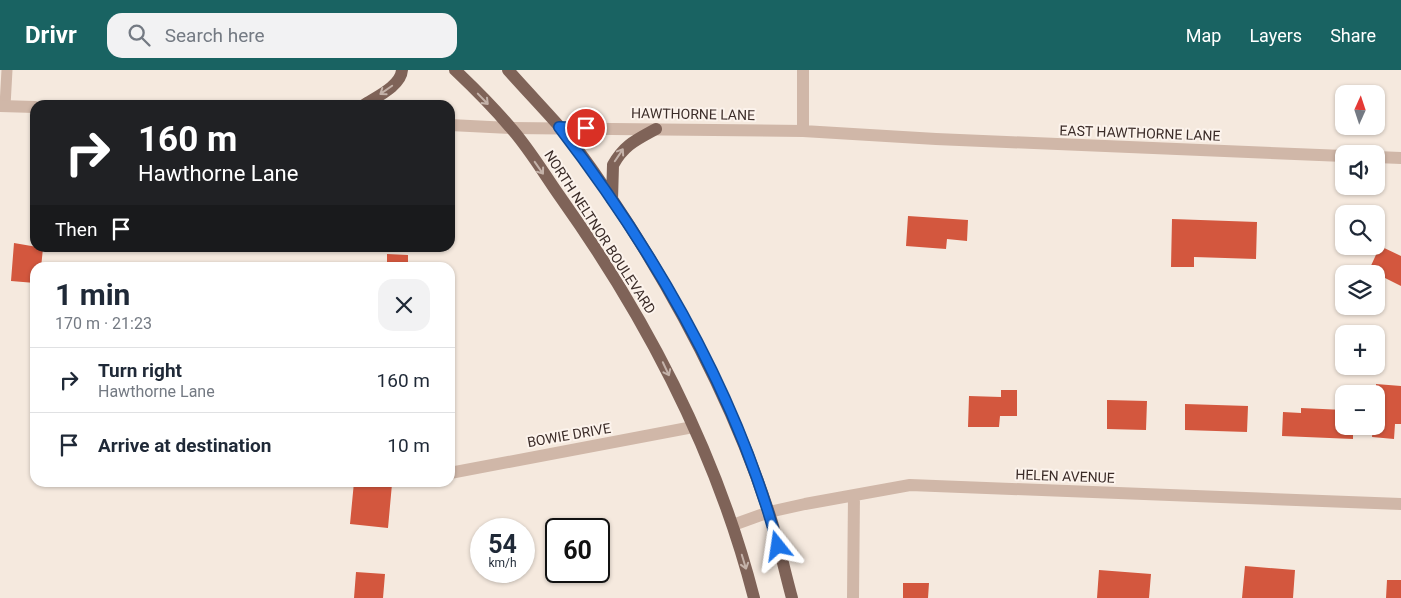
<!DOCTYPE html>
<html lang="en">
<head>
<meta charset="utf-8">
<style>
	body { margin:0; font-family:Roboto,sans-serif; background:#f2f2f3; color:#1f2937; height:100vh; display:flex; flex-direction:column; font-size:19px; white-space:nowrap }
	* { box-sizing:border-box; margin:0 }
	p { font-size:16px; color:#747a83 }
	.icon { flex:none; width:28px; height:28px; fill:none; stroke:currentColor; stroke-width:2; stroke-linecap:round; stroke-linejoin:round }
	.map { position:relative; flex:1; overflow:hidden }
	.side { position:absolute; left:30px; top:192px; width:425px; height:225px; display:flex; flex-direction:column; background:#fff; border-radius:15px; box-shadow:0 1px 4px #0004 }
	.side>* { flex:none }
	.banner { position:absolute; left:30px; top:30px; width:425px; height:152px; border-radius:15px; box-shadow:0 1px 4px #0004; background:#202124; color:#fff; overflow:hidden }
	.needle { width:32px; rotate:3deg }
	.fabs { position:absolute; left:1335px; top:15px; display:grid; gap:10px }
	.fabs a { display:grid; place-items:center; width:50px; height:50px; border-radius:10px; background:#fff; box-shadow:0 1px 4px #0004; font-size:25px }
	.speed { position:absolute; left:470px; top:448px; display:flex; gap:10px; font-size:25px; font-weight:700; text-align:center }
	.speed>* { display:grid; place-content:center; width:65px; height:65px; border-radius:50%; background:#fff; box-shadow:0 1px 4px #0004; line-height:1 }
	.speed small { font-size:12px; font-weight:400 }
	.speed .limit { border:2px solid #111; border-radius:8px; background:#fff; color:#111 }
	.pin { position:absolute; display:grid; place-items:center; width:42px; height:42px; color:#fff; margin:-21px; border:2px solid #fff; border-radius:50%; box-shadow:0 1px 5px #0007 }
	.me { position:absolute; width:55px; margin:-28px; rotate:345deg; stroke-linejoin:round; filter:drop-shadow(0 0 4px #0008) }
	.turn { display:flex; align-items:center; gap:18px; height:105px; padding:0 25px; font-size:22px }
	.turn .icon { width:65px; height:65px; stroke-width:2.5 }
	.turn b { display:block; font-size:35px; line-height:42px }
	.then { display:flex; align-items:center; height:48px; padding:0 25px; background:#0003; gap:10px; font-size:19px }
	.round { display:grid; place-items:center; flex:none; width:52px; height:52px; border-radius:15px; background:#f2f2f3 }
	.headline { display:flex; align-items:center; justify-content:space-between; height:85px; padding:0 25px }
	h1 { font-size:30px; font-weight:700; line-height:38px }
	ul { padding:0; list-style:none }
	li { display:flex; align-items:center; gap:15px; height:65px; padding:0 25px; border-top:1px solid #e0e1e3 }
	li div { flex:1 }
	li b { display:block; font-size:19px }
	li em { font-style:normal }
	header { display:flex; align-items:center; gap:30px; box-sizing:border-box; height:70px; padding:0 25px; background:#196362; color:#fff }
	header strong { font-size:24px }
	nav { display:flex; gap:28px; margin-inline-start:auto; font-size:18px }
	.search { width:350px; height:45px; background:#f2f2f3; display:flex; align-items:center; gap:12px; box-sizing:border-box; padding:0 18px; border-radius:15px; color:#747a83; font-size:19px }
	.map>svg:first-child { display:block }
</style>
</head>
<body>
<header>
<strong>Drivr</strong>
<div class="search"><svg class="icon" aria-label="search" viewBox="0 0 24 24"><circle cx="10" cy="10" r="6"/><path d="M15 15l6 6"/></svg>Search here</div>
<nav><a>Map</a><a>Layers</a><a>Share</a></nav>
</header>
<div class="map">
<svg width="1401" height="528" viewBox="0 0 1401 528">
	<rect width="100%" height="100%" fill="#f5e9de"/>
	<!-- building -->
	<path fill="#d3573e" d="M908 146 968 150 967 171 947 169 946 179 906 176Z
		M1172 149 1257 152 1256 189 1194 187V197H1171Z
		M14 173 43 178 41 198H35V213L11 211Z
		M1380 176 1401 186V216L1369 200Z
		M387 184 408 185V198H387Z
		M1376 314 1401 316V354H1395L1394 369 1372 367 1373 356H1376Z
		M1001 320H1017V346H1000L999 357H968L969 326 1001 327Z
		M1107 330 1147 331 1146 360 1107 359Z
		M1185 334 1248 336 1247 362 1185 360Z
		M1301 338 1344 340V356H1353V369L1282 366 1283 342 1301 343Z
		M354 412 392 414 388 458 350 454Z
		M1245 496 1295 500 1293 528H1242Z
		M1099 500 1151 504 1149 528H1097Z
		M356 502 385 504 383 528H354Z
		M1387 510H1401V528H1386Z
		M903 513H929L928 528H903Z"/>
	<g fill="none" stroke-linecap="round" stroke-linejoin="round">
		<!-- service -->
		<path stroke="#d0b7a8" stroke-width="11" d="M5 36 7 0"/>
		<!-- minor -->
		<path stroke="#d0b7a8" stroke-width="12" d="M803 0V61
			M511 58 803 61 936 69 1344 86
			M1376 87 1401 88
			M450 403 693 357
			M733 455 769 442 805 434 910 415 1401 434
			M853 528 854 425"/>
		<!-- tertiary -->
		<path stroke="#d0b7a8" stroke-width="12" d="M0 36 35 37
			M450 55 511 58"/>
		<!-- primary -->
		<path stroke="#7f6358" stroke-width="12" d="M455 0C474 18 493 37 510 57 529 78 544 104 561 128 647 249 717 384 754 528
			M508 0C525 19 542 37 559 56 586 88 608 123 631 158 687 247 735 340 768 440 778 469 784 499 792 528
			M364 35C376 27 401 16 402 0
			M612 130 613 95C624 75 636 70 656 59"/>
	</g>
	<!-- one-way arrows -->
	<defs><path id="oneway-shaft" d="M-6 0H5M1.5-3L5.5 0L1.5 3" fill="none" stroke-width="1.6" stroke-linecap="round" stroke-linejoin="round" transform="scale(1.25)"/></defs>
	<g stroke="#c4b2a9">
		<use href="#oneway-shaft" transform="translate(386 20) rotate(145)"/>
		<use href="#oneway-shaft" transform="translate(483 29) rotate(46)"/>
		<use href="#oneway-shaft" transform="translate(619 85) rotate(-56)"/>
		<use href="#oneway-shaft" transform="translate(539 98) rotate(55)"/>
		<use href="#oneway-shaft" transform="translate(666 299) rotate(65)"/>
		<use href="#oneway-shaft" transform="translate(744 492) rotate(73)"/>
	</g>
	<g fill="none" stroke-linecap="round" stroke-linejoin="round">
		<defs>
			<path id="route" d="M586 58 559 57C655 182 737 323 778 476"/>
		</defs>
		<!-- route casing -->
		<use href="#route" stroke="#114b97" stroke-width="12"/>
		<!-- route -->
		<use href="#route" stroke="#1a73e8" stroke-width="9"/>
	</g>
	<g text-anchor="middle" stroke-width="4" stroke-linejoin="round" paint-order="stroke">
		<!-- street labels -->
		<g font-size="14" fill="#3c2d29" stroke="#fcf3ec">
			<text transform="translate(693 44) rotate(1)" y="5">HAWTHORNE LANE</text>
			<text transform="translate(1140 63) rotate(2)" y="5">EAST HAWTHORNE LANE</text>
			<text transform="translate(600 162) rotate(57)" y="5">NORTH NELTNOR BOULEVARD</text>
			<text transform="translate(569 365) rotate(-10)" y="5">BOWIE DRIVE</text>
			<text transform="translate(1065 406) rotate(2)" y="5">HELEN AVENUE</text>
		</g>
	</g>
</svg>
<div class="fabs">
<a><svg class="needle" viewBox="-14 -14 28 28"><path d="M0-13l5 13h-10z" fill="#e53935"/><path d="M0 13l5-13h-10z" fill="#747a83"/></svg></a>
<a><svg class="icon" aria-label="sound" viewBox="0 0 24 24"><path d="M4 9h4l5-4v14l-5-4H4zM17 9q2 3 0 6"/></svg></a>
<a><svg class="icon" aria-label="search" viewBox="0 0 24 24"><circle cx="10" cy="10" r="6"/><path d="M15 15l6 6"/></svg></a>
<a><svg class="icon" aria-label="layers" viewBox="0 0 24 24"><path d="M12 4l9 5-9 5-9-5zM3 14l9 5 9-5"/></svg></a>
<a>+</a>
<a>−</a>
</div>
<div class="speed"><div>54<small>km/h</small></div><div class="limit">60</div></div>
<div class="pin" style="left:586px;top:58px;background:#d93025"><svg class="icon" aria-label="arrive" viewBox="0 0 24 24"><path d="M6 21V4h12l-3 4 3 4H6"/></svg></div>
<svg class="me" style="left:778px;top:476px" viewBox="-20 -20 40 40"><path d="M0-17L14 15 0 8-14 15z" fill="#1a73e8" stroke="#fff" stroke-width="4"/></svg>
<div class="banner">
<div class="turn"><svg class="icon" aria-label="right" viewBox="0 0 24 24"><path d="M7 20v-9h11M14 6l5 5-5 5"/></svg><div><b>160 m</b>Hawthorne Lane</div></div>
<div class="then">Then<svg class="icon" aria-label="arrive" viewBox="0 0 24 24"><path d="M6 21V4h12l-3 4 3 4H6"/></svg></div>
</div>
<section class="side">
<div class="headline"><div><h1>1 min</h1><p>170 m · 21:23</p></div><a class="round"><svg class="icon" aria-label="close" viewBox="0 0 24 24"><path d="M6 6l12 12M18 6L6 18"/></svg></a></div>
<ul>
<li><svg class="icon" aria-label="right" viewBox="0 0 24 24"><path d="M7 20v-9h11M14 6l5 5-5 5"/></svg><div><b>Turn right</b><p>Hawthorne Lane</p></div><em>160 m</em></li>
<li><svg class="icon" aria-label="arrive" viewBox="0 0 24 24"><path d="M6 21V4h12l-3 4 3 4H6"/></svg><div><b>Arrive at destination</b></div><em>10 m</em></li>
</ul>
</section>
</div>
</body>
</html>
